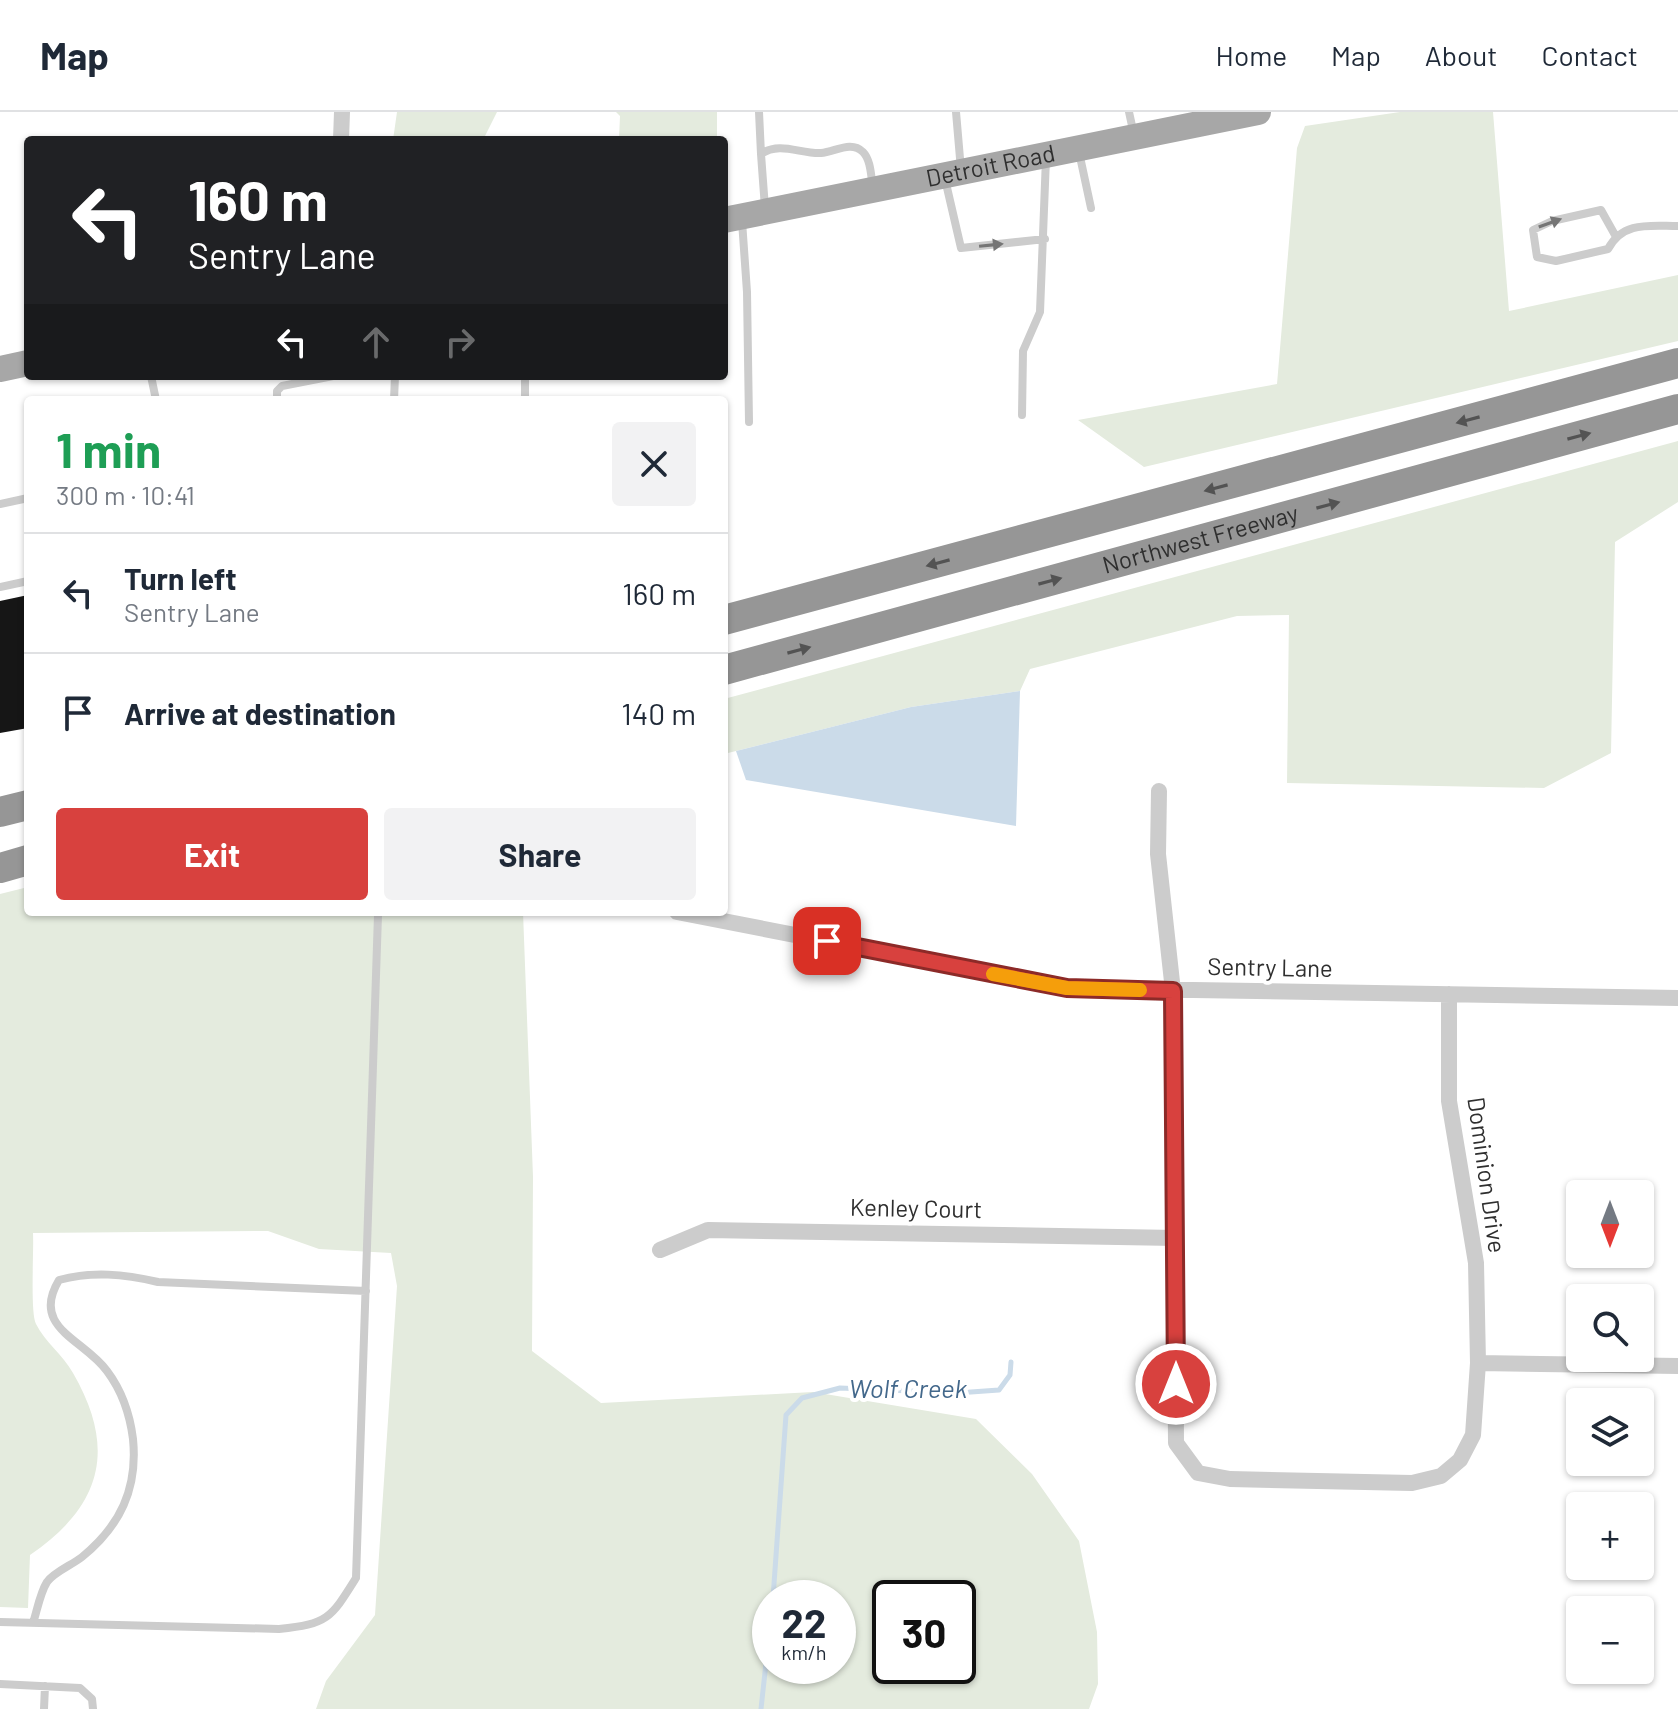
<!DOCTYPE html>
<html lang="en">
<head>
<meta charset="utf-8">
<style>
	body { margin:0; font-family:Barlow,sans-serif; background:#f2f2f3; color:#1f2937; height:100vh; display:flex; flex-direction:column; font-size:30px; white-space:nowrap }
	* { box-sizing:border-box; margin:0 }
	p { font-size:26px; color:#747a83 }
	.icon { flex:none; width:44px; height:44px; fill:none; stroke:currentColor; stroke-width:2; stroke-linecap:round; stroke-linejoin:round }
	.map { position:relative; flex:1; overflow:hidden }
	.side { position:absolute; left:24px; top:284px; width:704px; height:520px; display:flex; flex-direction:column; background:#fff; border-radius:8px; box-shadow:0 2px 6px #0004 }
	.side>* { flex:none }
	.top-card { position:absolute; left:24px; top:24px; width:704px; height:244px; border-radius:8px; box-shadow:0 2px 6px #0004; background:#202124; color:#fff; overflow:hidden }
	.needle { width:52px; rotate:180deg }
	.fabs { position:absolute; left:1566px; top:1068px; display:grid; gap:16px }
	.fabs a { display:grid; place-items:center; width:88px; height:88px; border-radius:8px; background:#fff; box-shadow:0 2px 6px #0004; font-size:40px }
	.speed { position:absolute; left:752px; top:1468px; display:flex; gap:16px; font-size:40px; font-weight:700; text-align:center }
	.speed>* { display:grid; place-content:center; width:104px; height:104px; border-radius:50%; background:#fff; box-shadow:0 2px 6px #0004; line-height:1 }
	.speed small { font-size:20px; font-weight:400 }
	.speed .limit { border:4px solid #111; border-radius:12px; background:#fff; color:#111 }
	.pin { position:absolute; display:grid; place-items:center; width:68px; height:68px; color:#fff; margin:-34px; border-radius:16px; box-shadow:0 4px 12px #0006 }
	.me { position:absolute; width:88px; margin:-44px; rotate:0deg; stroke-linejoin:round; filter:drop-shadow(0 0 6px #0008) }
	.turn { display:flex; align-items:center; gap:28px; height:168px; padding:0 32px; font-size:36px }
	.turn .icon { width:104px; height:104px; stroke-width:2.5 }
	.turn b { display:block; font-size:56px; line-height:68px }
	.lanes { display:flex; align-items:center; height:76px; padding:0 32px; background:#0003; justify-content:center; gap:40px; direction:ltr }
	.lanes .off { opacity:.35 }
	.round { display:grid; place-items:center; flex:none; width:84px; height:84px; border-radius:8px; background:#f2f2f3 }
	.headline { display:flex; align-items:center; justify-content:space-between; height:136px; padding:0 32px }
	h1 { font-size:48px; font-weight:700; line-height:60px; color:#1e9e55 }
	.button { display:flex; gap:16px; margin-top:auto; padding:16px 32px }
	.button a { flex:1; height:92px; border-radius:8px; background:#d8413e; color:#fff; font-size:32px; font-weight:700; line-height:92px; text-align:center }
	.button a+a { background:#f2f2f3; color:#1f2937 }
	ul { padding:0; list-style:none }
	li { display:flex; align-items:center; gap:24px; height:120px; padding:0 32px; border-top:2px solid #e0e1e3 }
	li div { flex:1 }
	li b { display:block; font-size:30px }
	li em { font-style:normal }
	header { display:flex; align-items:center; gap:48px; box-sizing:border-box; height:112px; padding:0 40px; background:#fff; border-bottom:2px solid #e0e1e3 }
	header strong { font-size:38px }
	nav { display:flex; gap:44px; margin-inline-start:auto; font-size:28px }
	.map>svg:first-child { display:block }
</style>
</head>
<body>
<header>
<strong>Map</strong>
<nav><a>Home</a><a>Map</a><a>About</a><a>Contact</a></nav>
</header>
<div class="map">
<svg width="1678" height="1597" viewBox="0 0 1678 1597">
	<rect width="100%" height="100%" fill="#fff"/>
	<!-- green -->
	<path fill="#e4ebde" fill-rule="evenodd" d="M397 0H497L483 28H393Z
		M616 0H717V28H619L620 4Z
		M1400 0H1493L1509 199 1678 163V229L1144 355 1078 308 1277 272 1297 36 1305 14Z
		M1678 329V390L1615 430 1611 641 1544 676 1287 671 1289 503 1237 504 1030 557 1020 579 911 595 724 642V587Z
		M28 775V800H523L533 1065 532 1239 601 1291 813 1280 976 1307 1032 1362 1079 1429 1097 1520 1098 1572 1089 1597H316L326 1569 375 1503 397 1174 391 1141 319 1137 268 1119 33 1121C34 1138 30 1201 36 1212 45 1230 63 1243 73 1261 117 1337 102 1394 30 1443L28 1496 0 1495V782ZM770 1486H838V1554H770ZM890 1486H958V1554H890Z"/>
	<!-- water -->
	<path fill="#cbdbe9" d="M1020 579 1016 714 746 668 736 639 911 595Z"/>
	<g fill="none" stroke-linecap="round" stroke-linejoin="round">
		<!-- stream -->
		<path stroke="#cbdbe9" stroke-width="5" d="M773 1486 786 1303 802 1286 840 1276 957 1281 999 1278 1010 1263 1011 1250
			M761 1597 770 1514"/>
	</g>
	<!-- building -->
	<path fill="#161616" d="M28 483V616L0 621V489Z"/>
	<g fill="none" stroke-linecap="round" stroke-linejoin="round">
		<!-- lane -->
		<path stroke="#ccc" stroke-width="8" d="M759 0 761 42
			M956 0 961 58
			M1129 0 1134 23
			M1079 40 1091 96
			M945 67 961 136 1045 127
			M765 96 761 42C780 29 800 42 821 41 835 40 851 28 863 40 871 48 871 65 873 76
			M742 109 747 180 749 310
			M1615 123 1601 98 1552 109 1533 118 1537 145 1556 149 1608 137C1623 109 1649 114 1678 114
			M151 264 156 288
			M277 288V279L282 274 333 264
			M394 288 395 264
			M525 288V264
			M1022 303 1023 239 1040 200 1046 46
			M0 392 28 386
			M0 475 28 469
			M0 1510 279 1517C328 1512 331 1506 356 1466L378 803
			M33 1511C37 1499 40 1481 47 1470 54 1460 72 1453 82 1445 120 1414 138 1377 133 1327 130 1303 122 1279 107 1259 84 1227 30 1216 59 1168 92 1159 124 1162 158 1170L366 1179
			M0 1572 80 1576 92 1587 93 1597
			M44 1597 45 1574"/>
		<!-- street -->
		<path stroke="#ccc" stroke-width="16" d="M341 28 342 0
			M1159 679 1158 742 1173 879 1176 1331 1198 1361 1230 1367 1412 1371 1441 1364 1460 1348 1473 1323 1478 1251 1476 1151 1449 989V882
			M677 800 1067 876 1678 886
			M660 1138 708 1118 1176 1126
			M1478 1251 1678 1254"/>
		<!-- primary -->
		<g stroke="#a7a7a7" stroke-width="26">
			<path id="s1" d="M724 108 1258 0"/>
			<path d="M0 257 28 251"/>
		</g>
		<!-- highway -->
		<g stroke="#969696" stroke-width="30">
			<path d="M724 508 1678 251"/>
			<path id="s2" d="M724 558 1678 297"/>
			<path d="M0 700 28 693"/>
			<path d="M0 756 28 748"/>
		</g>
	</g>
	<!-- one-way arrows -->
	<defs><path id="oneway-solid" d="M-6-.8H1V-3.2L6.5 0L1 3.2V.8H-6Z" transform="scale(2)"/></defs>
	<g fill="#767676">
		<use href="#oneway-solid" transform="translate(1550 111) rotate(-20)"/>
		<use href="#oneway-solid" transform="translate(991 133) rotate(-6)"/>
	</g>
	<g fill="#535353">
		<use href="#oneway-solid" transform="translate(1468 308) rotate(165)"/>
		<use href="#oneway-solid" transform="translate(1579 324) rotate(-15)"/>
		<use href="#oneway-solid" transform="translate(1216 376) rotate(165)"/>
		<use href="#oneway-solid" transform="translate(1328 393) rotate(-15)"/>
		<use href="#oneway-solid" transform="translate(938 451) rotate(165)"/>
		<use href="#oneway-solid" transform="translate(1050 469) rotate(-15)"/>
		<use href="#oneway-solid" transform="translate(799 538) rotate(-15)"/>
	</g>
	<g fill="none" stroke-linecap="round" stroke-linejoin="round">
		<defs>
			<path id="route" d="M827 829 1067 876 1173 879 1176 1272"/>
		</defs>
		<!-- route casing -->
		<use href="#route" stroke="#8c2a28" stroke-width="20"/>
		<!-- route -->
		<use href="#route" stroke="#d8413e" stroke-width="14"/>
		<!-- slow -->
		<path stroke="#f59e0b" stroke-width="14" d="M993 862 1067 876 1140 878"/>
	</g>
	<g text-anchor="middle" stroke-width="8" stroke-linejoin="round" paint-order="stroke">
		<!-- street labels -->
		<g font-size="24" fill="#2f2f2f" stroke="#fff">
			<text dy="8" stroke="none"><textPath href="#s1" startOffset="272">Detroit Road</textPath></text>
			<text dy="8" stroke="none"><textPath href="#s2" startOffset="494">Northwest Freeway</textPath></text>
			<text transform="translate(1270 856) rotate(1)" y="8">Sentry Lane</text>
			<text transform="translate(1486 1063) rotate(82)" y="8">Dominion Drive</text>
			<text transform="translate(916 1097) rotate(1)" y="8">Kenley Court</text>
		</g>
		<!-- water labels -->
		<g font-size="26" font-style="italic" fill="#43688b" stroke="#fff">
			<text x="908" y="1286">Wolf Creek</text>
		</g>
	</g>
</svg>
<div class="fabs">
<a><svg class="needle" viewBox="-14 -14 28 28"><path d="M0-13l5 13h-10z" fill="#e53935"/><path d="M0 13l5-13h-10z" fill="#747a83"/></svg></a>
<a><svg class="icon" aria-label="search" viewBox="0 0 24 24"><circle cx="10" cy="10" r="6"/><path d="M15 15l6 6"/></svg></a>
<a><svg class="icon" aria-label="layers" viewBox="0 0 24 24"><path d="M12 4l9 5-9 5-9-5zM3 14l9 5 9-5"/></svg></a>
<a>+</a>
<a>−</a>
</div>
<div class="speed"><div>22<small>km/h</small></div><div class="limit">30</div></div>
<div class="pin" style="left:827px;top:829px;background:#d93025"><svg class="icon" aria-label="arrive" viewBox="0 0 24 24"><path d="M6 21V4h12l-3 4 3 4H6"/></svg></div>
<svg class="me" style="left:1176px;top:1272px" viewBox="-20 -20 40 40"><circle r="17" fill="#d8413e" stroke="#fff" stroke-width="3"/><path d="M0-11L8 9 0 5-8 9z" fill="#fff"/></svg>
<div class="top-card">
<div class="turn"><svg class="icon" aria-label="left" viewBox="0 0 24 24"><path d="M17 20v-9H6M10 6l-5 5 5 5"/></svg><div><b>160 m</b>Sentry Lane</div></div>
<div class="lanes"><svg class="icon" aria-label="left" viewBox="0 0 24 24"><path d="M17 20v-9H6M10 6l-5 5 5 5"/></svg><svg class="icon off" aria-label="ahead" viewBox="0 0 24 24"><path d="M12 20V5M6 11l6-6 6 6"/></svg><svg class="icon off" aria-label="right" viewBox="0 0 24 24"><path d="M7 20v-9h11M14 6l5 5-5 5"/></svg></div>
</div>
<section class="side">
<div class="headline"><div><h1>1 min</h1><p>300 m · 10:41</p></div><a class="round"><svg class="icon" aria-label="close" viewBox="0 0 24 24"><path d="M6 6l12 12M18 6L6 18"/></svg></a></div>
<ul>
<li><svg class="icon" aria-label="left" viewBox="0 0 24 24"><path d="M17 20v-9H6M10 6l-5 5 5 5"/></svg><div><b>Turn left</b><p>Sentry Lane</p></div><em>160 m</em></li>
<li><svg class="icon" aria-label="arrive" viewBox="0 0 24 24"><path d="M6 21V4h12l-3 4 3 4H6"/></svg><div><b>Arrive at destination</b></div><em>140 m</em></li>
</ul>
<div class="button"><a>Exit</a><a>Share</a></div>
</section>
</div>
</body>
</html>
